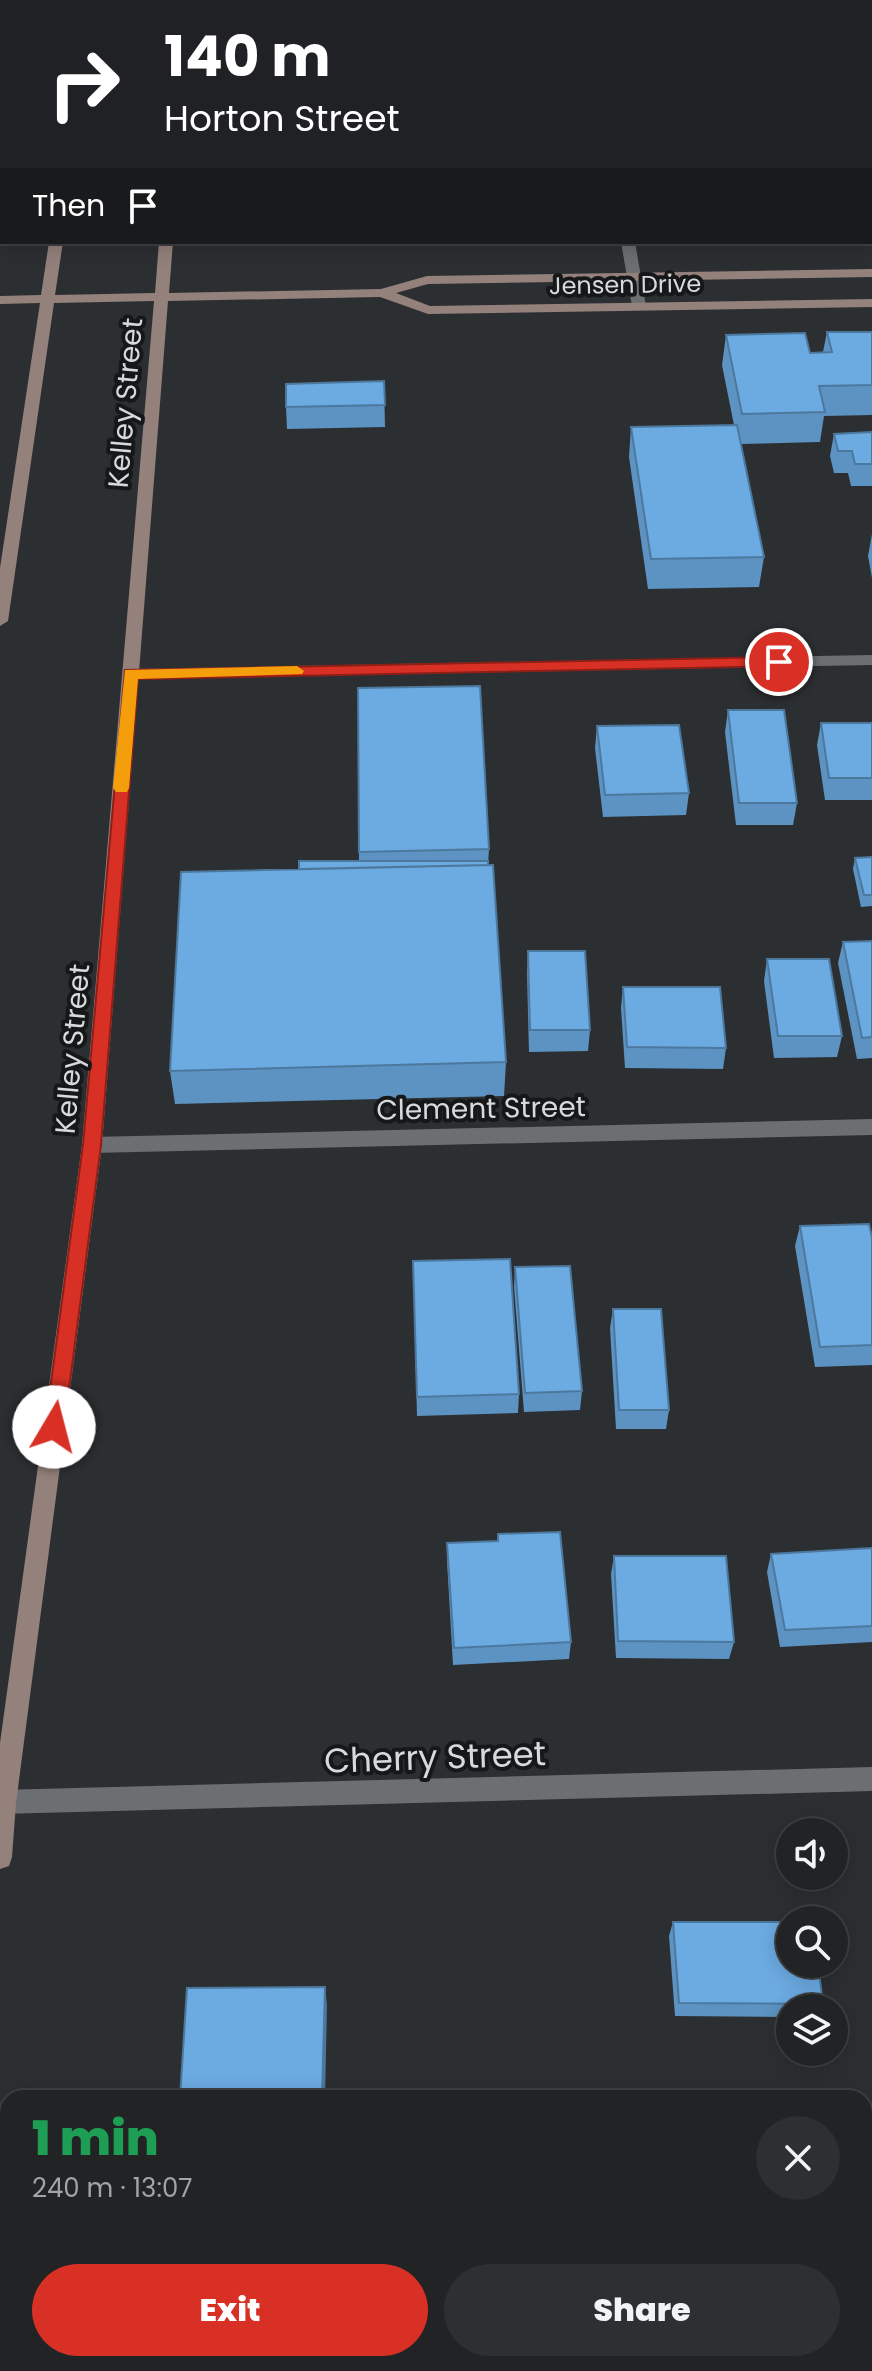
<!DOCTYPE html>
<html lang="en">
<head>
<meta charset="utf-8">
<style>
	body { margin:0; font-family:Poppins,sans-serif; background:#2d2f32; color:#f1f3f6; height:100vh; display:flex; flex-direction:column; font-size:30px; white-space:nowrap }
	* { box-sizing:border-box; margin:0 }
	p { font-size:26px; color:#a2a4a7 }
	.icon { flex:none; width:44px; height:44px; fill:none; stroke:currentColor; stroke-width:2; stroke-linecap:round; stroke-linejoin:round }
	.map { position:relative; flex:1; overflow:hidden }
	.panel { position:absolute; left:0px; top:2090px; width:872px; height:282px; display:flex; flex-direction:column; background:#212325; border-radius:24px 24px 0 0; box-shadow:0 4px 20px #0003,0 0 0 2px #3e4042 }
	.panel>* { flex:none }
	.hud { position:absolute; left:0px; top:0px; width:872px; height:244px; box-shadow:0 4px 20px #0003,0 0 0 2px #3e4042; background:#202124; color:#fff; overflow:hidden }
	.buttons { position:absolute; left:776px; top:1818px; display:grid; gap:16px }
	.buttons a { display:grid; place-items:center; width:72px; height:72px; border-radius:50%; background:#212325; box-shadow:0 4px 20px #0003,0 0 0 2px #3e4042; font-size:40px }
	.pin { position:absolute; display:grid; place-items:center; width:68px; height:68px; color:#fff; margin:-34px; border:4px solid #fff; border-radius:50%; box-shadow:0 2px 8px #0007 }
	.me { position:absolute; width:88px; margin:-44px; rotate:8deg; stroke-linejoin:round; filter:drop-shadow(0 0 6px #0008) }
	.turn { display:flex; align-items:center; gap:28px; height:168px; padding:0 32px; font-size:36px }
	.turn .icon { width:104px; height:104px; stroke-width:2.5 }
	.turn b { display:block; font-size:56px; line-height:68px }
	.then { display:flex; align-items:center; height:76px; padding:0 32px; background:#0003; gap:16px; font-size:30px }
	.round { display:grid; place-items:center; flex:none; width:84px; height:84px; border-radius:42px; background:#2d2f32 }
	.head { display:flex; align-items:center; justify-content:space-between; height:136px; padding:0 32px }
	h1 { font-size:48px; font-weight:800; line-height:60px; color:#1e9e55 }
	.primary-button { display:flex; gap:16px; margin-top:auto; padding:16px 32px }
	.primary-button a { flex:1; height:92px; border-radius:48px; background:#d93025; color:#fff; font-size:32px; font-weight:800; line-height:92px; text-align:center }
	.primary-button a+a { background:#2d2f32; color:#f1f3f6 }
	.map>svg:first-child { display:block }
</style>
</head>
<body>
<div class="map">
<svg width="872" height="2371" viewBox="0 0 872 2371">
	<rect width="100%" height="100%" fill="#2c2f31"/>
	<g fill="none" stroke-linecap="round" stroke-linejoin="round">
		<!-- lane -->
		<path fill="#6c6f72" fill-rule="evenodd" d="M0 0 6 2H2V8Z
			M71 0H97L99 2H69Z"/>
		<!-- street -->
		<path fill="#6c6f72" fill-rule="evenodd" d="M621 242H635L646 306 644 309 632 306Z
			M872 655V665L131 679 123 674 131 669Z
			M872 1119V1135L92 1153 85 1150 82 1145 85 1140 92 1137Z
			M872 1767V1791L0 1814V1790Z"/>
		<!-- secondary -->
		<path fill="#94817c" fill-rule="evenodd" d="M88 0H100L87 2Z
			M180 0H192V2H180Z
			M49 242H63L55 295 155 293 159 242H173L169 293 381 289 427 276 872 269V277L428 284 396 293 430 306 872 299V307L428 314 380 297 168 301 102 1145 16 1803 12 1857 9 1866 0 1869V1743L82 1145 154 301 54 303 8 621 0 626V568L40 303 0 304V296L41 295Z"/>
	</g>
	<!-- wall -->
	<path fill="#5d93c2" d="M870 5H872V60H870Z
		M870 92H872V214H870Z
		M827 332H872V415L824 416 820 442 741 444 764 557 759 587 648 589 629 457 631 427 734 425 722 365 726 335 810 353 823 352Z
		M384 381 385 427 287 429 286 407Z
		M872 432V486H851L848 473H834L830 456 834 434Z
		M872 534V578L868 556Z
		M358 688 489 849 488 865 506 1062 504 1096 175 1104 170 1071 359 861Z
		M728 710 797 803 793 825H736L725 732Z
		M821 723H872V800H825L817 745Z
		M597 726 689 793 686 815 603 817 595 748Z
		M872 857V906L861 907 853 869 855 858Z
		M872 941V1058L857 1059 838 963 843 942Z
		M528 951 590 1030 588 1051 529 1052 527 973Z
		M767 959 842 1036 837 1057 774 1058 764 981Z
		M623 987 726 1048 723 1069 625 1068 621 1008Z
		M800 1226 872 1238V1365L815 1367 795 1246Z
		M413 1261 519 1394 518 1413 417 1416Z
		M515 1267 582 1391 580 1410 524 1412 514 1287Z
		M613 1309 669 1410 666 1429H616L610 1328Z
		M447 1543 571 1642 569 1659 453 1665 447 1561Z
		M872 1548V1642L780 1647 767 1572 771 1554Z
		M614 1556 734 1642 729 1659 616 1658 611 1574Z
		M673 1922 823 2004 821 2008H790V2017L675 2016 669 1936Z
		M864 2173 871 2220 867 2225 864 2226Z
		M864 2231 872 2253V2327L864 2328Z"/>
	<!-- shaded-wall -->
	<path fill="#4c789e" d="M325 1987 327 2005 325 2098H322Z"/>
	<!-- building -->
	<path fill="#6cabe2" stroke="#4c789e" stroke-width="2" d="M870 5H872V33L870 25Z
		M870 92H872V185H870Z
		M827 332H872V385L819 386 825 412 742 414 726 335 805 333 810 353 832 352Z
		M384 381 385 405 286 407V384Z
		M737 425 764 557 651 559 631 427Z
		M872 432V464H855L852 451H838L834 434Z
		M480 686 489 849 359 852 358 688Z
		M728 710H784L797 803H739Z
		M821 723H872V778H829Z
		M679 725 689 793 605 795 597 726Z
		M872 857V895H864L855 858Z
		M299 861H488V865L299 869Z
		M493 865 506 1062 170 1071 181 872Z
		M872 941V1037L862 1038 843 942Z
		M528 951H585L590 1030H530Z
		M767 959H829L842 1036H778Z
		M623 987H720L726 1048 627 1047Z
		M869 1224 872 1238V1345L820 1347 800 1226Z
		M510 1259 519 1394 417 1397 413 1261Z
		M570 1266 582 1391 525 1393 515 1267Z
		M613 1309H661L669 1410H619Z
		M560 1532 571 1642 454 1648 447 1543 498 1541V1534Z
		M872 1548V1626L785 1630 771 1554Z
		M614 1556H726L734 1642 618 1641Z
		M673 1922H790V1964H818L823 2004 679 2003Z
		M325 1987 322 2098H180L187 1988Z
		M864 2173 871 2220H864Z
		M868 2230 872 2253V2319L864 2320V2231Z
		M260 2364H608V2371H259Z"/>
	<!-- route -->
	<path fill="#d93025" stroke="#8d1f18" stroke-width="2" d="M779 657 785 659V666L138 679 101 1145 64 1427 61 1433 54 1436 47 1433 45 1427 83 1145 125 670Z"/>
	<!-- slow -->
	<path fill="#f59e0b" d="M297 666 304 671 302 674 138 679 129 788 127 792H116L113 788 125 670Z"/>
	<g text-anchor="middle" stroke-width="8" stroke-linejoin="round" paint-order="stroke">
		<!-- far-street labels -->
		<g font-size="24" fill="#d7d9db" stroke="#161718">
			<text transform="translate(625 285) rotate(-1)" y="8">Jensen Drive</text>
		</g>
		<!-- street labels -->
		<g font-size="28" fill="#d7d9db" stroke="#161718">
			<text transform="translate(125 403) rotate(-85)" y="10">Kelley Street</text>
			<text transform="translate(72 1049) rotate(-85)" y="10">Kelley Street</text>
			<text transform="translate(481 1108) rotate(-1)" y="10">Clement Street</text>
		</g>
		<!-- near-street labels -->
		<g font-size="34" fill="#d7d9db" stroke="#161718">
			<text transform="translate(435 1757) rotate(-2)" y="12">Cherry Street</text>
		</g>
	</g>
</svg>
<div class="buttons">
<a><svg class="icon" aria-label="sound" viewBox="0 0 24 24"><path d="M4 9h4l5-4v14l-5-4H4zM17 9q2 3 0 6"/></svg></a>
<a><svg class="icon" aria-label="search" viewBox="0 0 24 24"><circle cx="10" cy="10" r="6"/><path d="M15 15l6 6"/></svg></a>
<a><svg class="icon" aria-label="layers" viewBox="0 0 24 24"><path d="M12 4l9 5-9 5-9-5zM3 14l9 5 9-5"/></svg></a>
</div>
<div class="pin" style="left:779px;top:662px;background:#d93025"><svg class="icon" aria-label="arrive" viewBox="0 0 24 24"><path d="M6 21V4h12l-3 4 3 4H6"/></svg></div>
<svg class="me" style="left:54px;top:1427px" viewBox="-20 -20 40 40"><circle r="19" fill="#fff"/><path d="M0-13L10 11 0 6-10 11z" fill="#d93025"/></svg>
<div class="hud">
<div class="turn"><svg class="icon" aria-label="right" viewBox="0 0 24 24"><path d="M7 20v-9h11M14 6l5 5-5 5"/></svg><div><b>140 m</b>Horton Street</div></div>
<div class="then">Then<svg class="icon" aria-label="arrive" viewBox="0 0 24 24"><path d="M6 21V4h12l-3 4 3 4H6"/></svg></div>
</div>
<section class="panel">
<div class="head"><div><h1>1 min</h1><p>240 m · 13:07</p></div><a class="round"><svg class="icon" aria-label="close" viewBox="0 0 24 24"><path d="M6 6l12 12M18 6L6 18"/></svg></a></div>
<div class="primary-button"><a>Exit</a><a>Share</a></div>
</section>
</div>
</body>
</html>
